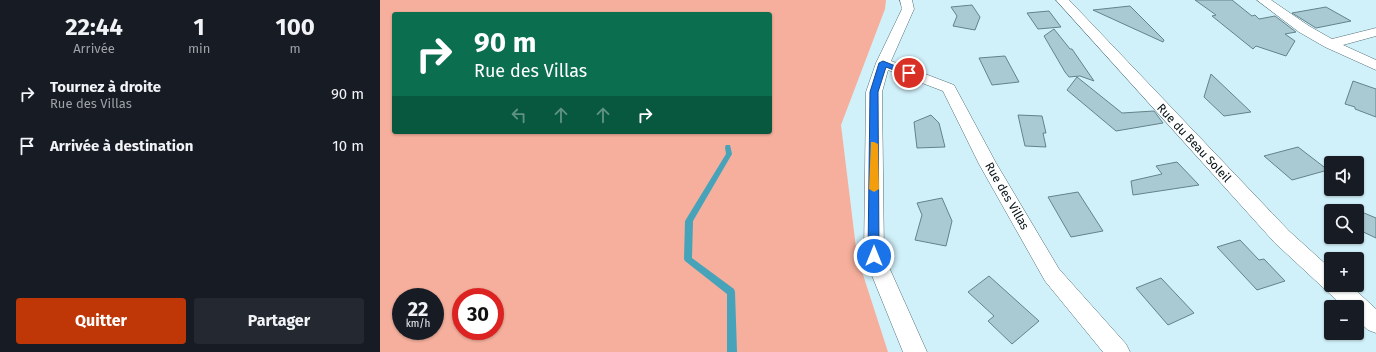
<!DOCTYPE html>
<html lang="fr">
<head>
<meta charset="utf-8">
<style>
	body { margin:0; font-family:"Fira Sans",sans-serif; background:#242831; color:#f1f3f6; height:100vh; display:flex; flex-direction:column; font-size:15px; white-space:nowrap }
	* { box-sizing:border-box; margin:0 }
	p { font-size:13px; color:#9ea1a6 }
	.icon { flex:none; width:22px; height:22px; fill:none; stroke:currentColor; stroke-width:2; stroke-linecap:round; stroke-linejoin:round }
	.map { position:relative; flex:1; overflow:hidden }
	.details { display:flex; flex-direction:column; background:#171b24; width:380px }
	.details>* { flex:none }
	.guide { position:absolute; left:12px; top:12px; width:380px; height:122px; border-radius:4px; box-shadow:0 1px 3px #0004; background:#0b6e4f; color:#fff; overflow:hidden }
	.fabs { position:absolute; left:944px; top:156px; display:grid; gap:8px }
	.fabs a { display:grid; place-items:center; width:40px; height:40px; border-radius:4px; background:#171b24; box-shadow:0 1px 3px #0004; font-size:20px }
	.speed { position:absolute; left:12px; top:288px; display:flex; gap:8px; font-size:20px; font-weight:700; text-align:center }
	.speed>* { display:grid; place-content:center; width:52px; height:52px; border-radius:50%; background:#171b24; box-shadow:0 1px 3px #0004; line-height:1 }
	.speed small { font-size:10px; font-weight:400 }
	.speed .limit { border:6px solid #d22; background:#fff; color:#111 }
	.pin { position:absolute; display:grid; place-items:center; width:34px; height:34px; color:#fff; margin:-17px; border:2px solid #fff; border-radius:50%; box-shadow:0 1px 4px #0007 }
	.me { position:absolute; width:44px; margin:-22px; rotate:0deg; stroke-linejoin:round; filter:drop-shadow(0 0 3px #0008) }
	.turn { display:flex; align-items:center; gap:14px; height:84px; padding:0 16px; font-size:18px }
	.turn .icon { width:52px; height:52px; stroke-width:2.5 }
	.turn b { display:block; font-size:28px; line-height:34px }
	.lanes { display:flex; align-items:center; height:38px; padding:0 16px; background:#0003; justify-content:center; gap:20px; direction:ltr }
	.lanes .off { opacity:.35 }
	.eta { display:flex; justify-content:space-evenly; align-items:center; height:68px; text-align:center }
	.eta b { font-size:24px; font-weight:700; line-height:28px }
	.primary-button { display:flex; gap:8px; margin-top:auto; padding:8px 16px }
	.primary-button a { flex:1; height:46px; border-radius:4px; background:#c03707; color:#fff; font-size:16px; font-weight:700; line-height:46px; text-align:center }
	.primary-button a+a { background:#242831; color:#f1f3f6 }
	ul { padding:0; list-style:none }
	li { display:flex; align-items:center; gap:12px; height:52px; padding:0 16px }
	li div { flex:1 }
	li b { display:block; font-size:15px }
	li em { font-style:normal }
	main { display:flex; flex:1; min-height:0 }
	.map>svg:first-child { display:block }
</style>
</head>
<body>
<main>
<section class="details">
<div class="eta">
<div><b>22:44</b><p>Arrivée</p></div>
<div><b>1</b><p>min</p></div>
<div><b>100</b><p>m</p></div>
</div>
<ul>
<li><svg class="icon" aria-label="right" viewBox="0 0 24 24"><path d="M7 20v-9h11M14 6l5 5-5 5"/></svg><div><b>Tournez à droite</b><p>Rue des Villas</p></div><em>90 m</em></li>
<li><svg class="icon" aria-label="arrive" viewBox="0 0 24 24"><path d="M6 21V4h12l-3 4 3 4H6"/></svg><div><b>Arrivée à destination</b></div><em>10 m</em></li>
</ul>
<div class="primary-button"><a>Quitter</a><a>Partager</a></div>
</section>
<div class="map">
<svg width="996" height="352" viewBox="0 0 996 352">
	<rect width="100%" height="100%" fill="#d1f1fa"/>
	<!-- green -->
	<path fill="#f5af9c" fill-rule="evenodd" d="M0 0H506L505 9 461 125 477 256 508 352H0ZM14 14H390V132H14ZM21 297H55V331H21ZM81 297H115V331H81Z"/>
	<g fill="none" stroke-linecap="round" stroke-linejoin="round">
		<!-- stream -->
		<path fill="#46a3b9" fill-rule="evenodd" d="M346 145H350L352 154 313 221 312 258 354 289 355 292 357 352H347V294L305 261 304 259 305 221 346 154 345 147Z"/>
	</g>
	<!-- building -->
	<path fill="#aacad3" stroke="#648289" d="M815 0H852L872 16 875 15 879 19 895 16 916 32 905 34 915 41 906 56 876 46 873 49 832 16 836 15Z
		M592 5 600 17 595 30 573 26 577 16 571 7Z
		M750 6 784 40 783 42 713 10Z
		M946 7 971 21 936 28 912 13Z
		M669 11 681 27 658 29 647 13Z
		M674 29 690 49H692L714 81 700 76 689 77 685 72 664 36Z
		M625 56 639 82 612 85 599 58Z
		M831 74 871 112 844 116 824 97Z
		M697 77 742 113 774 111 783 123 736 131 687 90Z
		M973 81 996 89V117L975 109V107L965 104Z
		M551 115 559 123 565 147 537 148 534 122Z
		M638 115 662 116 666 133H663L666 147 645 146Z
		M918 147 948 170 912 180 884 156Z
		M797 162 819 185 753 195 751 181 782 174 776 166Z
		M698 192 723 231 691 237 668 197Z
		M562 198 572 221 566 246 535 240 542 215 537 203Z
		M977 210 996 218V238L977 229Z
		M860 240 879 260 884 259 905 281 877 290 837 247Z
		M609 276 659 321 632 344 608 321 614 316 588 292Z
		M781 278 814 313 788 325 756 288Z"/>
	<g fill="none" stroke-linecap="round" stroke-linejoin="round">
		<defs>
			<path id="street" d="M520 0H532L534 9 511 61 574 85 616 163 679 269 746 344 750 352H723L665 281 599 164 563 91 508 70 502 92 504 256 547 352H523L484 256 486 92 496 63 522 9Z
				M676 0H689L909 231 951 269V285H970L996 309V333L988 330 977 320V307H964L895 243Z
				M877 0H891L929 26 952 39 996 28V36L963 45 996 60V70L945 47 919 32Z"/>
		</defs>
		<!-- street casing -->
		<use href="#street" stroke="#516e76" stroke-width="1"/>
		<!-- street -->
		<use href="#street" fill="#fff" fill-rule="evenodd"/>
	</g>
	<!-- route -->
	<path fill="#1a73e8" stroke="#114b97" d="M503 61 533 73 529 76 506 67 498 92 499 256 497 259 494 260 490 259 488 256 490 92 499 63Z"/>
	<!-- slow -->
	<path fill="#f59e0b" d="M491 142H494L498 144 499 189 494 192 489 189Z"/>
	<g text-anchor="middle" stroke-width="3" stroke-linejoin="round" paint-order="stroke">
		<!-- street labels -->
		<g font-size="12" fill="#061114" stroke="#fff">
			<text transform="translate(814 143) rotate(47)" y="4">Rue du Beau Soleil</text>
			<text transform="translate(627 196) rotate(60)" y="4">Rue des Villas</text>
		</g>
	</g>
</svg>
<div class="fabs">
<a><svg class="icon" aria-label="sound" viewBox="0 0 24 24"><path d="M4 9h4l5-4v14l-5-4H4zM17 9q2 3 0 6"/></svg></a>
<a><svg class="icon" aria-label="search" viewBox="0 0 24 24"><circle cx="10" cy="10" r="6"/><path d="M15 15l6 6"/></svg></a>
<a>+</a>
<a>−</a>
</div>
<div class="speed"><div>22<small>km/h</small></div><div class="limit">30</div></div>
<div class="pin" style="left:529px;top:73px;background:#d93025"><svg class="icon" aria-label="arrive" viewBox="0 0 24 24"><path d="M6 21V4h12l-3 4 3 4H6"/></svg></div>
<svg class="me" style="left:494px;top:256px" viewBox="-20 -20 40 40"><circle r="17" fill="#1a73e8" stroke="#fff" stroke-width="3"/><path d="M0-11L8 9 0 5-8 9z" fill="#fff"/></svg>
<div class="guide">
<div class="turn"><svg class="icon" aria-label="right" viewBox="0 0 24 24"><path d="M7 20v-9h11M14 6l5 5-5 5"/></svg><div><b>90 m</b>Rue des Villas</div></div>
<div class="lanes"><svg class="icon off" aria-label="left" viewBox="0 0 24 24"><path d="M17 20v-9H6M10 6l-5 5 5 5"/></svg><svg class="icon off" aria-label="ahead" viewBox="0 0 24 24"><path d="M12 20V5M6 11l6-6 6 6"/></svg><svg class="icon off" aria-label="ahead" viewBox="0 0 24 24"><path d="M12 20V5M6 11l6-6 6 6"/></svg><svg class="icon" aria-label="right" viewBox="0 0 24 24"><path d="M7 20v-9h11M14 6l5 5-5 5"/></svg></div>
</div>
</div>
</main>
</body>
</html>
